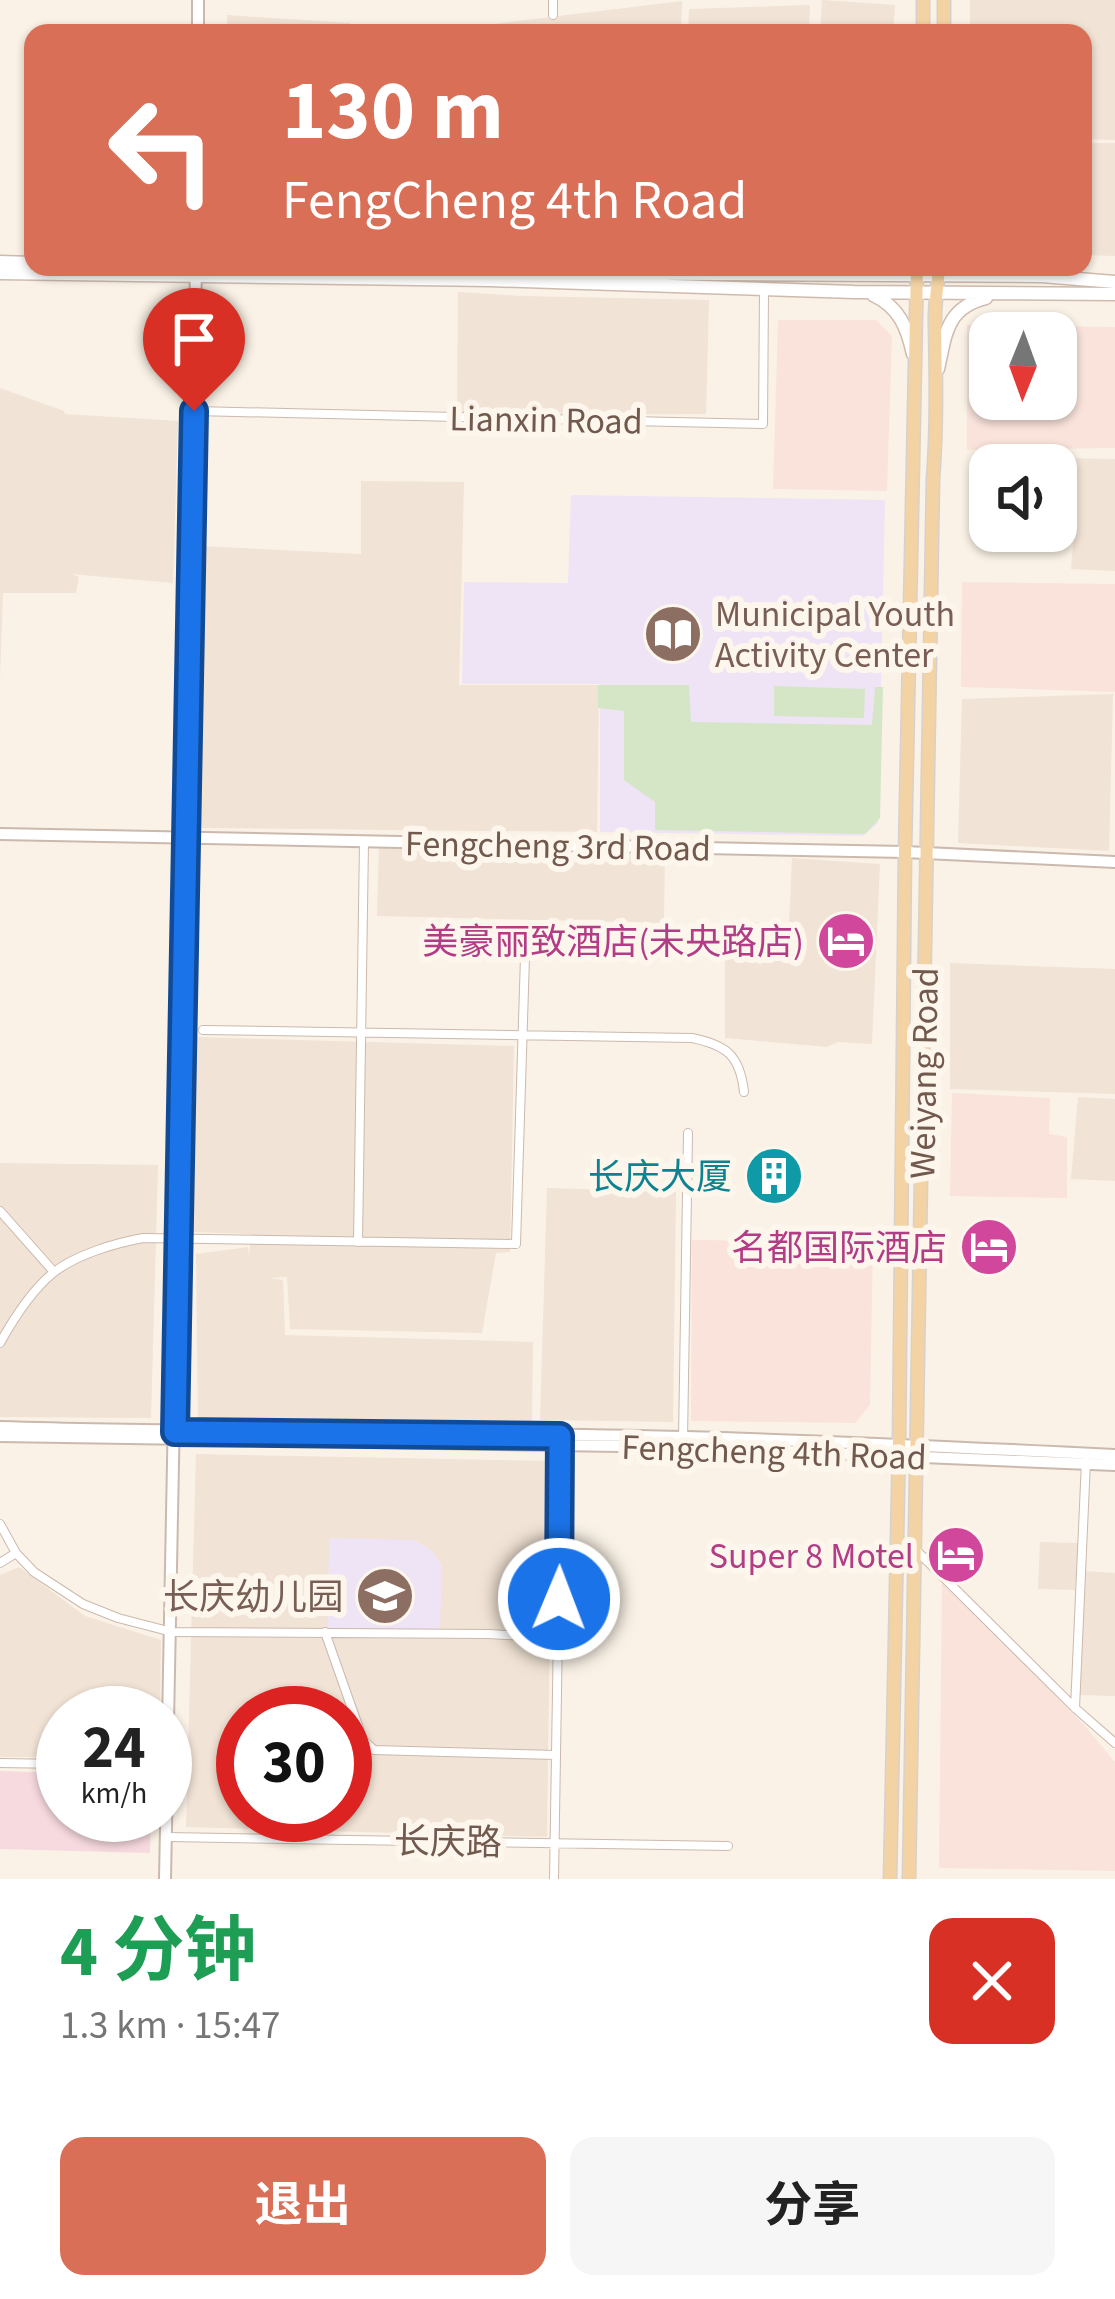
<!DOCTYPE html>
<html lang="zh">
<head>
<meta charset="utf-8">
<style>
	body { margin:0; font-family:"Source Sans 3","Noto Sans SC",sans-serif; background:#f6f6f6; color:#222; height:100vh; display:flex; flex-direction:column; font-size:45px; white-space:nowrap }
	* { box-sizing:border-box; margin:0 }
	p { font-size:39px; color:#767676 }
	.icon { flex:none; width:66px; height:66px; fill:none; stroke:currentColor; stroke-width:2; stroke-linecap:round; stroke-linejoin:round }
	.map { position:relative; height:1879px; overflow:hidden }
	.panel { display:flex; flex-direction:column; background:#fff; flex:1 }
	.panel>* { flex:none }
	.top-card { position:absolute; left:24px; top:24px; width:1068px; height:252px; border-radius:24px; box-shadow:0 3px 9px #0004; background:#d96f57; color:#fff; overflow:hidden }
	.needle { width:78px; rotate:181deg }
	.tools { position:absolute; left:969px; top:312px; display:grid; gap:24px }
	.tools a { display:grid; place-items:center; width:108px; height:108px; border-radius:24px; background:#fff; box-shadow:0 3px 9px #0004; font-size:60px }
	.speed { position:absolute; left:36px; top:1686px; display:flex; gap:24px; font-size:60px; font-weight:700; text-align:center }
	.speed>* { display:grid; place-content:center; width:156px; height:156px; border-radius:50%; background:#fff; box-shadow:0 3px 9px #0004; line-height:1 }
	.speed small { font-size:30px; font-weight:400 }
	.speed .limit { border:18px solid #d22; background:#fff; color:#111 }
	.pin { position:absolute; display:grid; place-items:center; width:102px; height:102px; color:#fff; margin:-123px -51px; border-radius:50% 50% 50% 0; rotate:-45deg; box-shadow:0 0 12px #0007 }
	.pin .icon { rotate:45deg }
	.me { position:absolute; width:132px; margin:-66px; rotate:1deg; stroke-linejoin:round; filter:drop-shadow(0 0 9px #0008) }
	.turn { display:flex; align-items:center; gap:42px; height:252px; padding:0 60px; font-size:54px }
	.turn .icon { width:156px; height:156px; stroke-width:2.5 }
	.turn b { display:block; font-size:84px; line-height:102px }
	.round { display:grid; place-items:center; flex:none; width:126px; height:126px; border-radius:24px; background:#f6f6f6 }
	.summary { display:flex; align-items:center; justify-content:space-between; height:204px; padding:0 60px }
	h1 { font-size:72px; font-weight:700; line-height:90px; color:#1e9e55 }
	.primary-button { display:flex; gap:24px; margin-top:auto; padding:24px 60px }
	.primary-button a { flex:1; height:138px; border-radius:24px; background:#d96f57; color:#fff; font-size:48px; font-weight:700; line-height:138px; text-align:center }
	.primary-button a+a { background:#f6f6f6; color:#222 }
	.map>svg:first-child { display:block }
</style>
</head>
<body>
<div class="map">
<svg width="1115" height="1879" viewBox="0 0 1115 1879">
	<rect width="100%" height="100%" fill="#faf2e6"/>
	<!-- residential -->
	<path fill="#f1e3d5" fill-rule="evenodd" d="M822 0 895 5 893 33H820Z
		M970 0H1115V140L1083 139V33H970Z
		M682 1 681 33H469V27Z
		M810 5 809 33H688L689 9Z
		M227 15 350 23V33H227Z
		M1083 143H1115V256L1083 255Z
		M458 292 523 296 709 300 706 414 457 415Z
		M0 388 64 411 65 414 178 421 173 583 71 574 79 577 76 593H3L0 680Z
		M1055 458 1115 459V571L1071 569 1076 504 1056 503Z
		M361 481 464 482 459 685H599L597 832 198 828 200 546 361 554Z
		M1113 694 1109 851 958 843 962 699Z
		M379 846 665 851 664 923 377 916Z
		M792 858 880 864 872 1044 838 1042 827 1047 725 1038V921L789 924Z
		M950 963 1115 969V1094L950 1089Z
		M194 1037 514 1046 510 1252 496 1253 482 1333 290 1329 287 1277 268 1278 283 1280 285 1335 533 1342 532 1423 198 1419 196 1254 248 1247 249 1258 251 1234 192 1232Z
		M1078 1097 1115 1099V1181L1071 1179Z
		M0 1163 158 1165 151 1418 0 1417Z
		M547 1188 676 1192 673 1422 540 1420Z
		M196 1454 552 1461 547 1837 186 1827ZM243 1713H345V1815H243Z
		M1040 1542 1078 1543 1075 1590 1038 1589Z
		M19 1567 85 1616 161 1640 160 1713H63V1757H0V1575Z
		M1083 1571 1115 1573V1696L1078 1695Z"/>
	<!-- commercial -->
	<path fill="#f9e3db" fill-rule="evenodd" d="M778 320H876L892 336 887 491 773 489Z
		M967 325 1115 327V448L967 450ZM1056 333V399H990V333Z
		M962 582 1115 584V692L961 687Z
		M952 1093 1050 1098 1049 1134 1067 1137V1198L950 1196Z
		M692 1240 873 1242 870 1405 855 1423 691 1421Z
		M942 1581 1084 1725 1115 1762V1871L939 1868Z"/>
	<!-- education -->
	<path fill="#efe3f6" d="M571 495 885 500 878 823 863 836 600 832V684H462L464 582 568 583Z
		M329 1538 414 1540 430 1549 442 1565 440 1630 328 1628Z"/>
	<!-- medical -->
	<path fill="#f7dadf" d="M0 1771 63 1773V1815H151L150 1853 0 1849Z"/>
	<!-- green -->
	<path fill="#d4e6c6" d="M598 685H689L691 722 872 725 875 687H883L880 818 865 834 655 830V802L624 780V711L598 708Z
		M774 686 865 689 864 718 774 716Z"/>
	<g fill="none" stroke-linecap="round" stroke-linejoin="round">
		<defs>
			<path id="minor" d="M553 15V0
				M195 411 763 424 764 290
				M203 1030 692 1038C726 1045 740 1055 744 1092
				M0 1211 54 1272
				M358 1242 364 842
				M0 1343C14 1318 31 1291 53 1273 75 1255 115 1243 143 1238L516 1244 526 925
				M683 1439 688 1133
				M0 1524 16 1553
				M916 1550 1075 1708 1115 1743
				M0 1563 16 1553 34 1572 83 1604 118 1618 172 1632 489 1634 559 1638
				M325 1632 363 1740 374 1750 556 1755
				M1075 1708 1086 1461
				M0 1763 63 1764
				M167 1837 728 1846
				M554 1879 561 1443"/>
			<path id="tertiary" d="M198 33V0
				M0 834 905 852 1115 862
				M0 1427C229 1434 457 1431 686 1437 829 1441 972 1448 1115 1455
				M0 1436 683 1447 1115 1465
				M165 1879 196 267"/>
			<path id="secondary" d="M0 262 33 263
				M252 267 562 273 1042 276 1115 282
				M0 273 490 280 854 292 1115 294
				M873 295C899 307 907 327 913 354
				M938 369C946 334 946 308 986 298"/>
			<path id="primary" d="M923 33V0
				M944 33V0
				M890 1879 899 1445 905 852 917 267
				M909 1879 933 479C937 427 936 377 935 325 934 305 938 286 939 267"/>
		</defs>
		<!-- minor casing -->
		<use href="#minor" stroke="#cbb9ad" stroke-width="10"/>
		<!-- tertiary casing -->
		<use href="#tertiary" stroke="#cbb9ad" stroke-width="14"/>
		<!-- secondary casing -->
		<use href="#secondary" stroke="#cfbbae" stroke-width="15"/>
		<!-- primary casing -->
		<use href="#primary" stroke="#d7d1cd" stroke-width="15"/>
		<!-- minor -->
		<use href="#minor" stroke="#fff" stroke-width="8"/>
		<!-- tertiary -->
		<use href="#tertiary" stroke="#fff" stroke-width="10"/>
		<!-- secondary -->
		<use href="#secondary" stroke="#fff" stroke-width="12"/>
		<!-- primary -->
		<use href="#primary" stroke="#f3d3a4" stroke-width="12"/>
	</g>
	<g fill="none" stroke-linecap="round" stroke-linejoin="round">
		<defs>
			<path id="route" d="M194 411 175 1432 560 1436 559 1599"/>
		</defs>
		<!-- route casing -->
		<use href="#route" stroke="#114b97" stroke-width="30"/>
		<!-- route -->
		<use href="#route" stroke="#1a73e8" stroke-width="21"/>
	</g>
	<!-- icons -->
	<defs>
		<symbol id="library-disc" viewBox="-11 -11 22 22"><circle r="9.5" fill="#8d6e63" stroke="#fdf6ec"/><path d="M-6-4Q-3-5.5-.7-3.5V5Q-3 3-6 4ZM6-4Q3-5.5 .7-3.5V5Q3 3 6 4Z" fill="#fff"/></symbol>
		<symbol id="hotel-disc" viewBox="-11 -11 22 22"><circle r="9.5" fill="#d1479c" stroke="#fdf6ec"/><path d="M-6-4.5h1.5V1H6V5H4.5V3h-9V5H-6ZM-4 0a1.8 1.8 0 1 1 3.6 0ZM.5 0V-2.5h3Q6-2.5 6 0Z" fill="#fff"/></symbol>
		<symbol id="building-disc" viewBox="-11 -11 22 22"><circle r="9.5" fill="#0f9aa8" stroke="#fdf6ec"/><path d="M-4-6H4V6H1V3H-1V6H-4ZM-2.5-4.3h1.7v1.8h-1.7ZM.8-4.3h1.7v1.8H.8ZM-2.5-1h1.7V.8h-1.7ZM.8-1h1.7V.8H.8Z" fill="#fff"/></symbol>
		<symbol id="school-disc" viewBox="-11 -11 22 22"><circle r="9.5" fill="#8d6e63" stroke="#fdf6ec"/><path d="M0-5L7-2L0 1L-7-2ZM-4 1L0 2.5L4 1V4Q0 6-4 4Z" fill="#fff"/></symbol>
	</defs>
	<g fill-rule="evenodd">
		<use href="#library-disc" x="640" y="601" width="66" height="66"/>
		<use href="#hotel-disc" x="813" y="908" width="66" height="66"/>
		<use href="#building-disc" x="741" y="1143" width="66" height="66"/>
		<use href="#hotel-disc" x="956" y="1214" width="66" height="66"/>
		<use href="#hotel-disc" x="923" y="1522" width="66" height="66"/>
		<use href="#school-disc" x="352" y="1563" width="66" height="66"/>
	</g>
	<g text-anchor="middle" stroke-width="12" stroke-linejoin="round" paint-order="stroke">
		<!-- street labels -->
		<g font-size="36" fill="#71594d" stroke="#fdf6ec">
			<text transform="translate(546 419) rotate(1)" y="13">Lianxin Road</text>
			<text transform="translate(558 845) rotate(1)" y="13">Fengcheng 3rd Road</text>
			<text transform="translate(923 1073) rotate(-89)" y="13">Weiyang Road</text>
			<text transform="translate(774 1451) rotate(2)" y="13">Fengcheng 4th Road</text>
			<text transform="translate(448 1841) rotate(1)" y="13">长庆路</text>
		</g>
		<!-- education labels -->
		<g font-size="36" fill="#785e54" stroke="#fdf6ec" text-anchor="start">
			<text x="715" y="626">Municipal Youth<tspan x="715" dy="41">Activity Center</tspan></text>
			<text x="343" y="1609" text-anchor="end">长庆幼儿园</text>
		</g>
		<!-- hotel labels -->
		<g font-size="36" fill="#b23c85" stroke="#fdf6ec" text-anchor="end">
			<text x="804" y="954">美豪丽致酒店(未央路店)</text>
			<text x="947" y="1260">名都国际酒店</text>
			<text x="914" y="1568">Super 8 Motel</text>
		</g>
		<!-- culture labels -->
		<g font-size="36" fill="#0d838f" stroke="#fdf6ec" text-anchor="end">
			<text x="732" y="1189">长庆大厦</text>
		</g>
	</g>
</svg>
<div class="tools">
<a><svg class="needle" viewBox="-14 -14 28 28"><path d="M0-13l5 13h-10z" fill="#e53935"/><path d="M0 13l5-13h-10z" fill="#767676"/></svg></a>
<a><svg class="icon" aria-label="sound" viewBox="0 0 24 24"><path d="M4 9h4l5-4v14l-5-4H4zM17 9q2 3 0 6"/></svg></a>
</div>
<div class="speed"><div>24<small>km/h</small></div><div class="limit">30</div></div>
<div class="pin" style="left:194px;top:411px;background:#d93025"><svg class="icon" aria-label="arrive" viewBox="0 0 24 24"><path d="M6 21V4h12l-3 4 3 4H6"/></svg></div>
<svg class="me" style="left:559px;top:1599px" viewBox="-20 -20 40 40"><circle r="17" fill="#1a73e8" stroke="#fff" stroke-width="3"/><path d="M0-11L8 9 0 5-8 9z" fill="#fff"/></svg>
<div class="top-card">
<div class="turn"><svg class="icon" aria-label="left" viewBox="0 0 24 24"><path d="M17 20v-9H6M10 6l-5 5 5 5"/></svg><div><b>130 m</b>FengCheng 4th Road</div></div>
</div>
</div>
<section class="panel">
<div class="summary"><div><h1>4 分钟</h1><p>1.3 km · 15:47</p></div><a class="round" style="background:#d93025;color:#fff"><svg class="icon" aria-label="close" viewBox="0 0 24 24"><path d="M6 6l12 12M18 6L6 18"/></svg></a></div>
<div class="primary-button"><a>退出</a><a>分享</a></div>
</section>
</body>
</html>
